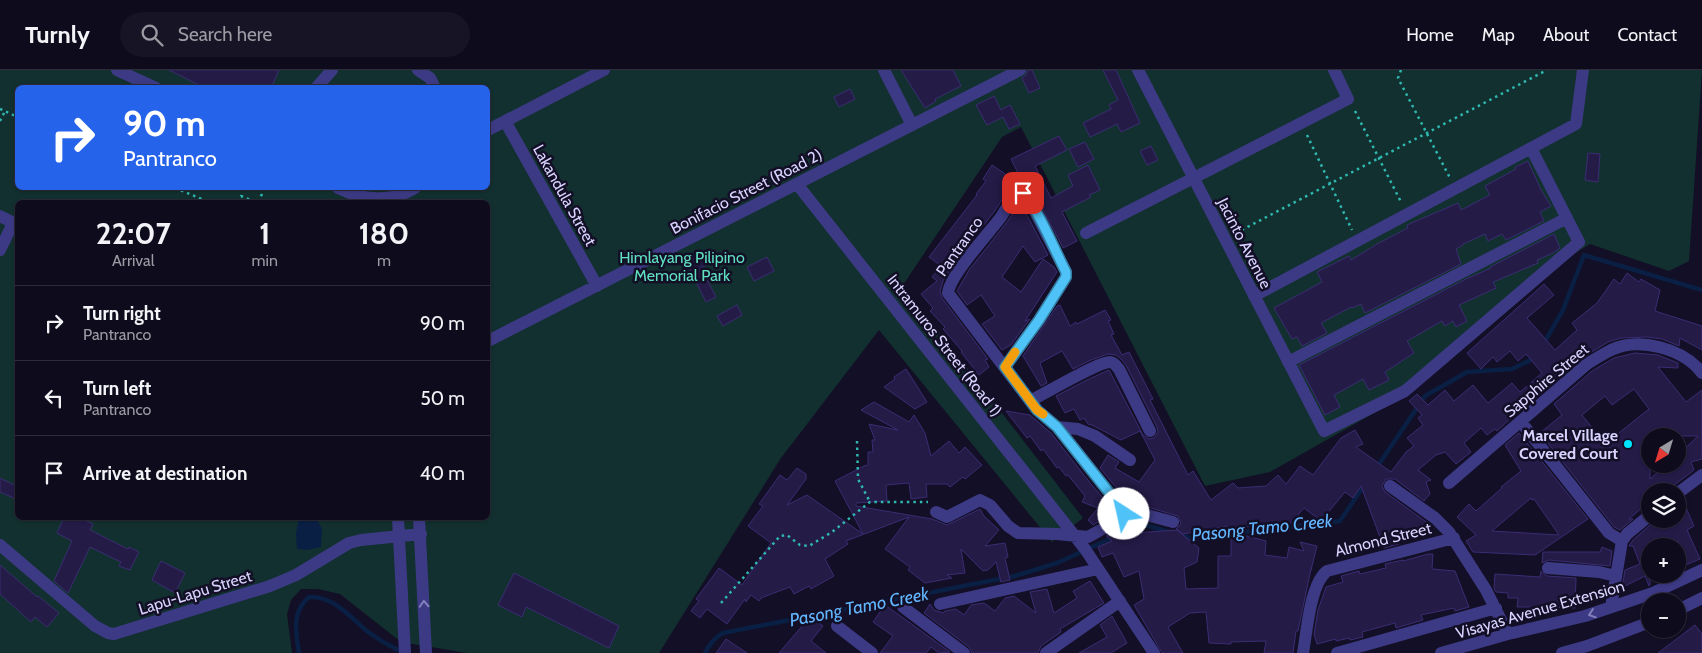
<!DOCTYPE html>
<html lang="en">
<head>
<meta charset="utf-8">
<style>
	body { margin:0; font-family:Cabin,sans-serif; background:#171425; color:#f1f3f6; height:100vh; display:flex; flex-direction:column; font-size:19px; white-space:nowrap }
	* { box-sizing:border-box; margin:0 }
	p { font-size:16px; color:#9b9ba3 }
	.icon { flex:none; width:28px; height:28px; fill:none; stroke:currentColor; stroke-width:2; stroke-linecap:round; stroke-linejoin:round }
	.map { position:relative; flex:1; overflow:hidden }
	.details { position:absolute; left:15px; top:130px; width:475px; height:320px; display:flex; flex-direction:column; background:#0e0b1c; border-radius:8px; box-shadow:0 1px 4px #0004,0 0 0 1px #2e2b3b }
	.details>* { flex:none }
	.banner { position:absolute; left:15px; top:15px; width:475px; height:105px; border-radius:8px; box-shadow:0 1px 4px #0004,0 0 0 1px #2e2b3b; background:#2563eb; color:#fff; overflow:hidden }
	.needle { width:32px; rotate:218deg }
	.fabs { position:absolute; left:1641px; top:358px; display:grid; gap:10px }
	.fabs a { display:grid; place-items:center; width:45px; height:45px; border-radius:50%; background:#0e0b1c; box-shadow:0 1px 4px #0004,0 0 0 1px #2e2b3b; font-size:25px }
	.pin { position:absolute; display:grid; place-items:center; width:42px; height:42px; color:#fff; margin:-21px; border-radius:10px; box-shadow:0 2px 8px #0006 }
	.me { position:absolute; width:55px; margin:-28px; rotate:325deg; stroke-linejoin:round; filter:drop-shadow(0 0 4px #0008) }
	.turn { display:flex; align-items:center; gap:18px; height:105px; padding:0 25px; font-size:22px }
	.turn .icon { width:65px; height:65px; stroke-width:2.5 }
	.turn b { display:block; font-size:35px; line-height:42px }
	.eta { display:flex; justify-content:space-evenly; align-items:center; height:85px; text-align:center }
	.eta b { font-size:30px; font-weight:700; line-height:35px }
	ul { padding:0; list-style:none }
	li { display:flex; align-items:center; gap:15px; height:75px; padding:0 25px; border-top:1px solid #2e2b3b }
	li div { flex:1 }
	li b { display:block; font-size:19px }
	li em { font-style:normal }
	header { display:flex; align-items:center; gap:30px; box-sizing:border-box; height:70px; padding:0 25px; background:#0e0b1c; border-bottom:1px solid #2e2b3b }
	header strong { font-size:24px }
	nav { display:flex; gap:28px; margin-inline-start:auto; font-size:18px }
	.search { width:350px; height:45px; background:#171425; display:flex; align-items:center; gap:12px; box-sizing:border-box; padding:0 18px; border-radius:28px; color:#9b9ba3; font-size:19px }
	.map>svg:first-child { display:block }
</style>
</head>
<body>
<header>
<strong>Turnly</strong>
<div class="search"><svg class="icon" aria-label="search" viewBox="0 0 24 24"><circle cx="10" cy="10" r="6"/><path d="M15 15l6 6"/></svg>Search here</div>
<nav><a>Home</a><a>Map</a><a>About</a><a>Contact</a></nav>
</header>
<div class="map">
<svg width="1702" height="583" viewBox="0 0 1702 583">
	<rect width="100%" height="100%" fill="#130f26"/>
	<!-- green -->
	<path fill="#12302f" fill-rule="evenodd" d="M0 0H1702L1689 191 1669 201 1590 174 1548 200 1406 325 1270 402 1205 416 1021 57 1002 67 903 215 1083 448 1052 472 879 260 781 388 659 583H467L401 572 340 524 318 519H301L291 530 287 544 292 583H0ZM18 18H488V118H18ZM18 132H488V448H18Z"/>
	<!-- water -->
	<path fill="#0a1f44" d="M299 448H316L322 459 321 477 307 480 297 479 296 463Z"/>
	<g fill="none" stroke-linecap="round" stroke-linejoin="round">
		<!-- stream -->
		<path stroke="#0a1f44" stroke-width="4.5" d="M1544 273 1563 240 1584 185 1702 220
			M1377 397 1425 326 1467 302 1512 299 1535 288
			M1181 465 1190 468 1340 451 1365 414
			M299 583C296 562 291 542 309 527 333 525 351 548 368 562 378 569 388 575 398 580
			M705 583C710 574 714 568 723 563L1015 506 1057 493 1142 454 1169 462"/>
	</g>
	<!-- building -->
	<path fill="#241b47" stroke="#3b2d73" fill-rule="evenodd" d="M169 0H279L271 18H205Z
		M901 0H953L961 16 935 29 936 31 925 38Z
		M1028 0H1032L1040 18 1029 23 1022 8 1026 5Z
		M1103 0H1116L1140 53 1121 62 1117 54 1090 67 1083 53 1111 39 1109 35 1118 30Z
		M850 19 855 29 839 37 834 27Z
		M994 26 1001 40 1010 35 1020 54 1009 59 1003 47 987 55 976 35Z
		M1059 66 1067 80 1035 96 1051 128 1073 116 1068 105 1088 95 1100 120 1089 125 1091 127 1062 142 1077 171 1063 178 1037 128 1029 118 1024 115 1011 89Z
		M1085 72 1094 89 1078 97 1069 79Z
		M1151 76 1158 90 1147 95 1140 81Z
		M1588 83 1600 84 1598 112 1585 110Z
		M1528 91 1541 120 1551 136 1540 142 1544 151 1506 170 1502 164 1488 171 1485 164 1463 174V175L1456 179 1461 194 1365 243 1361 234 1352 238 1351 237 1321 253 1327 263 1302 276 1297 267 1292 269 1274 238 1322 212 1317 202 1349 186 1351 190 1379 173 1408 158 1407 155 1458 133 1461 140 1490 125 1485 116 1516 99 1515 97Z
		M992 95 1020 114 1014 116 1007 122 994 142 956 190 943 211 940 221 942 228 988 289 985 290 989 297 979 305 961 282 962 281 943 259 945 257 930 241 933 238 921 224 937 211 932 207 941 196 929 187 977 125 976 124 986 111 983 109Z
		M1020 132 1048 185 1035 192 1023 176 1002 207 1021 222 1043 189 1054 197 1057 202 1025 251 1030 249 1011 275 1002 280 982 254 995 246 981 225 967 235 957 221 969 200 1007 152Z
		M1554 164 1560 178 1553 183 1537 190 1538 193 1493 212 1496 218 1459 235 1467 251 1456 257 1453 251 1445 256 1442 251 1407 271 1414 283 1385 302 1389 310 1369 320 1363 309 1334 325 1340 337 1325 345 1299 295 1466 209 1491 198 1490 197Z
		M704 180 710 193 701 198 716 227 706 232 685 190Z
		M767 187 774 201 754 211 747 197Z
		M1627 203 1639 212 1641 209 1660 220 1655 241 1702 256V280L1680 268 1679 276 1662 269 1647 267 1621 268 1608 272 1582 288 1526 334 1497 361 1495 359 1487 365 1481 358 1464 373 1471 382 1456 394 1445 382 1436 385 1418 400 1431 410 1426 412 1430 424 1424 431 1395 409H1386L1382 416 1385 422 1429 454 1427 457 1396 465 1399 474 1384 478 1361 416 1353 428 1345 422 1321 451 1304 438 1290 454 1227 458V456L1183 464 1176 459 1181 454 1178 446 1144 436 1140 433 1139 435 1128 432 1100 398 1108 385 1119 392 1115 398 1139 412 1155 390 1140 361 1121 370 1092 355 1088 354 1084 348 1080 350 1074 339 1065 343 1056 326 1087 310 1109 300 1143 365 1149 369 1154 368 1158 362 1157 357 1126 295 1122 290 1116 285 1108 284 1091 290 1073 299 1062 281 1040 293 1047 313 1041 316 1023 286 1057 236 1060 235 1070 256 1076 252 1077 254 1105 240 1111 250 1108 251 1114 264 1111 265 1122 285 1129 282 1153 329 1150 330 1188 405 1193 401 1211 430 1233 413 1238 418 1266 416 1278 405 1286 414 1300 396 1313 405 1341 368 1355 360 1363 374 1356 377 1391 402 1406 382 1414 376 1407 368 1423 355 1418 348 1422 345 1409 331 1417 324 1428 335 1445 320 1454 331 1473 315 1488 333 1512 313 1520 322 1542 303 1526 284 1518 291 1510 281 1497 292 1493 287 1481 299 1467 283 1544 214 1554 225 1527 248 1555 280 1577 260 1572 253 1597 233 1614 209 1620 214Z
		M737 235 742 245 723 256 717 246Z
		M1635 283 1658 285 1678 293V298L1658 297 1686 332 1702 320V389L1691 392 1694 400 1673 416 1670 421H1650V431L1629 449H1633L1620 460 1614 457 1540 363 1562 345 1554 334 1592 301 1614 288ZM1634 319 1649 339 1605 374 1582 345 1605 326 1612 335ZM1650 366H1698L1678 385V394H1667L1650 409Z
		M906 299 927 332 915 339 884 317 895 309 894 307Z
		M874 332 909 352 914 345 925 363 931 386 949 371 959 383 965 377 982 395 965 409 963 407 950 417 947 414H926L927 427 911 429 909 413 886 415 887 431 856 433V436L932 449 947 455 980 439 984 446 999 460 985 476 1005 473 1008 487 1005 488 1010 510 1001 512 996 492 988 500 983 501 961 479 965 503 947 505 952 508 925 513 908 500 910 497 885 479 909 447 846 471 848 474 825 489 834 506 811 519 809 516 794 524 790 517 761 528 759 531 751 525 746 532 745 529 727 554 707 539 700 548 691 541 699 531 696 529 719 498 742 515 771 473 748 456 763 436 759 434 780 405 787 410 797 398 806 404V409L787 435 807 425 863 464 835 411 864 396 868 395V382H873L872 370H875L869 354 898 360 861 340Z
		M1006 341 1030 345 1051 363 1091 414 1115 442 1093 455 1088 450 1098 438 1082 432 1085 426 1068 405 1066 406 1059 397 1057 398 1043 379 1041 381 1030 366 1027 368Z
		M1519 363 1588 449 1535 485 1473 482 1466 471 1476 465 1457 447 1469 434 1476 441 1502 418 1501 417 1521 401 1505 375ZM1531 428 1532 430 1534 429 1559 465 1492 461Z
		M0 408 18 417V430L0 422Z
		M1686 438 1694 456 1687 460 1700 489 1678 498V471L1665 476H1650V515L1649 516 1645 506 1625 516 1623 512 1625 500 1640 494 1633 476H1629L1633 470 1650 455 1664 449H1678V440V442Z
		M64 448H80L93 454 90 460 128 479 129 477 139 482 130 500 119 496 121 492 90 477 68 523 54 511 72 471 57 463Z
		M1117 460 1119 464 1177 460 1199 478 1197 492 1184 498 1186 519 1218 518V486H1231V462L1266 471 1265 485 1287 488 1289 477 1304 481 1300 472 1317 476 1311 500V499L1298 561H1296L1293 583H1264L1266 571 1231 572V574L1209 573 1206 542 1190 543 1168 557 1183 583H1162L1134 535 1144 529 1139 501 1124 507 1113 483 1102 487 1098 477 1112 471 1106 466Z
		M1602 477 1612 481 1610 496 1549 490 1542 493 1543 482H1600Z
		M1428 484H1433L1432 499 1455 501 1469 537 1455 541 1454 538 1421 545 1423 550 1396 558 1395 553 1362 562 1363 567 1350 570 1349 568 1336 571V569L1317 574 1314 564 1318 540 1326 517 1343 512 1341 506 1359 501 1360 504 1386 498 1385 494 1403 490V491Z
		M161 491 185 503 175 523 152 510Z
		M0 495 37 527 38 526 59 543 47 557 35 547 31 552 0 524Z
		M1541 501 1547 506 1576 508 1575 538 1542 537V540H1530V537H1517L1518 528H1508V523L1496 522 1494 518 1495 504 1540 507Z
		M514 503 619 556 609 578 526 537 522 547 498 535Z
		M1090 511 1104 533 1060 559 1061 562 1041 576 1038 583H972L969 577 924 543 930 534 934 540 943 543 945 541 956 539 964 545 971 535 984 533 995 541 1005 528 1014 526 1036 543 1030 522 1047 519 1054 543 1077 528 1073 521Z
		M885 535 906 550 950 582 939 583 931 577 926 583H880L893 566 873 552Z
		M1112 546 1127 573 1111 583H1079L1107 567 1100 555Z
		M815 550 823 556 811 571 826 583H779L802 556 808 552Z
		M1695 555 1702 564V583H1658Z
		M726 569 747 583H716Z"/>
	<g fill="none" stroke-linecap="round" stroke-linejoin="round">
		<!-- path -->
		<path stroke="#2fb8b0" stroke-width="2.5" stroke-dasharray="2.5 4" stroke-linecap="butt" d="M1401 0 1398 8 1450 108
			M0 39 18 47
			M1355 41 1401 132
			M0 51 5 41
			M1307 65 1352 160
			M175 118 209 132
			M238 132 241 126 255 132
			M258 132 265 118
			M1236 163 1547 0
			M857 371 858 409 870 432
			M721 533 780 466 787 465 800 475 809 476 832 462 870 432H928"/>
		<!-- minor -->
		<path stroke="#3d3a85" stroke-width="12" d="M117 0 156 18
			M418 0 430 8 435 18
			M884 0 912 55
			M1138 0 1324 361 1405 321 1579 172 1531 78
			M316 18 332 0
			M505 51 597 216
			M488 60 604 0
			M797 114 1085 479 1154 583
			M338 118C362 130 391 133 415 118
			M0 146 18 155
			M1086 163 1348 29 1334 0
			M0 180 13 153
			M1254 226 1576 54 1583 0
			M488 271 1020 0
			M1288 292 1567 148
			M1030 331C1044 324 1098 292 1110 292 1114 292 1116 296 1119 299L1150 361
			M1521 352 1609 463 1622 471
			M1057 357 1078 359 1095 366 1130 390
			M1449 413 1587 294C1595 289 1603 284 1611 280 1639 267 1683 278 1702 303
			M1390 416 1435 448 1449 462 1486 520 1508 564
			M1678 423 1702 405
			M1124 439 1173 452
			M936 442 947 447 980 430 990 435 1008 456 1018 463 1057 464 1088 467 1122 448 1124 444V439L1119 435 1057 357 1037 340 948 223C950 205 989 163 1001 147 1007 138 1010 129 1019 122L1023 123 1030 132 1066 202V207L1039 250 1005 297
			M398 448 405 583
			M419 448 426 583
			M0 475 95 556 108 563 114 564 270 516 296 505 349 473 361 470 421 464
			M1548 498 1599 502 1616 506
			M940 534 1098 499
			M903 537 964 583
			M1611 537 1622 471 1627 464 1650 445
			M1678 540 1702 528
			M837 556 872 583
			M1046 583 1120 531
			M1303 583C1307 561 1310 514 1327 501L1454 468
			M1337 583 1496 538
			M1441 583 1508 564 1585 546 1653 523 1702 500
			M1562 583 1587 576 1650 552"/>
	</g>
	<!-- one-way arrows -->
	<defs><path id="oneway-chevron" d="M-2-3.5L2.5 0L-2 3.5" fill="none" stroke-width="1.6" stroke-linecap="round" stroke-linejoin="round" transform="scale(1.25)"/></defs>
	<g stroke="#837fbc">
		<use href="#oneway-chevron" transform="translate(424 534) rotate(-93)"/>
		<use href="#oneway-chevron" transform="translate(1592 544) rotate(161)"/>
	</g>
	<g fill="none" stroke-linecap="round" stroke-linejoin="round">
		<defs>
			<path id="route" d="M1023 123C1041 144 1053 177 1066 202V207L1039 250 1005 297 1037 340 1057 357 1119 435 1124 439V444"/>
		</defs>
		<!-- route casing -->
		<use href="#route" stroke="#337fa1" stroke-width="12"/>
		<!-- route -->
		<use href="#route" stroke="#4fc3f7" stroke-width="9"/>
		<!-- slow -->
		<path stroke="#f59e0b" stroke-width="9" d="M1015 282 1005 297 1037 340 1043 344"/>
	</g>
	<!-- markers -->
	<circle fill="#00e5ff" stroke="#130f26" stroke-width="2" cx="1628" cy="374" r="5"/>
	<g text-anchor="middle" stroke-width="5" stroke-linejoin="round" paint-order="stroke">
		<!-- street labels -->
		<g font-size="16" fill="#d9d4ff" stroke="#130f26">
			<text transform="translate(746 121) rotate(-27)" y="6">Bonifacio Street (Road 2)</text>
			<text transform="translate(565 125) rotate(61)" y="6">Lakandula Street</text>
			<text transform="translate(1245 173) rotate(63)" y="6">Jacinto Avenue</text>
			<text transform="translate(959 176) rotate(-55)" y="6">Pantranco</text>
			<text transform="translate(945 275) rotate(52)" y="6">Intramuros Street (Road 1)</text>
			<text transform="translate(1546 310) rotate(-40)" y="6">Sapphire Street</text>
			<text transform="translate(1383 469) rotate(-14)" y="6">Almond Street</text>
			<text transform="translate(195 522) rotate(-17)" y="6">Lapu-Lapu Street</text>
			<text transform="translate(1540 539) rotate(-16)" y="6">Visayas Avenue Extension</text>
		</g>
		<!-- park labels -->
		<g font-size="16" fill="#5fe0c0" stroke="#130f26">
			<text x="682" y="193">Himlayang Pilipino<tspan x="682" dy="18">Memorial Park</tspan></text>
		</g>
		<!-- poi labels -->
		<g font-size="16" font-weight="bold" fill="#d9d4ff" stroke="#130f26" text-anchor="end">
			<text x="1618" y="371">Marcel Village<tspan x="1618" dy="18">Covered Court</tspan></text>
		</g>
		<!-- water labels -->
		<g font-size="18" font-style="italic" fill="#62b6ff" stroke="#130f26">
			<text transform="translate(1262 458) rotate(-6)" y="6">Pasong Tamo Creek</text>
			<text transform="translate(859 537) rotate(-11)" y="6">Pasong Tamo Creek</text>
		</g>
	</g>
</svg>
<div class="fabs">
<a><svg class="needle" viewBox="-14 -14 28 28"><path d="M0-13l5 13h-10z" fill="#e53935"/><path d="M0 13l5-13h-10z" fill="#9b9ba3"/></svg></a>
<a><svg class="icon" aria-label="layers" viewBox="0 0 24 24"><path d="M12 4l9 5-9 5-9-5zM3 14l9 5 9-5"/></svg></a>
<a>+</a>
<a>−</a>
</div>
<div class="pin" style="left:1023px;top:123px;background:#d93025"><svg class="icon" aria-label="arrive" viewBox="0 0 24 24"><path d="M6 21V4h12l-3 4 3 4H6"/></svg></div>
<svg class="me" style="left:1124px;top:444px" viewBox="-20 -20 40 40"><circle r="19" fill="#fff"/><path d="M0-13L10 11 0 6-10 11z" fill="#4fc3f7"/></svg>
<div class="banner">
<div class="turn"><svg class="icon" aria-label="right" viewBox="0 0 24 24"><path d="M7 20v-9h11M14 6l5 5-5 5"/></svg><div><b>90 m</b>Pantranco</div></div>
</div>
<section class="details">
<div class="eta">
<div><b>22:07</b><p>Arrival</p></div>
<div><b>1</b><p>min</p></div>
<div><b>180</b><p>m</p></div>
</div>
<ul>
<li><svg class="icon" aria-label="right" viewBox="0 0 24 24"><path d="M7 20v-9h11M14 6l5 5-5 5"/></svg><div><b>Turn right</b><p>Pantranco</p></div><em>90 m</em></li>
<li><svg class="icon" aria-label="left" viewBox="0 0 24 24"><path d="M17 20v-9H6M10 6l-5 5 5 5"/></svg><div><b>Turn left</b><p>Pantranco</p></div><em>50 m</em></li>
<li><svg class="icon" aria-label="arrive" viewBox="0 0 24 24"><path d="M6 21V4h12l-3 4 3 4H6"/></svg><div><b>Arrive at destination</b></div><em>40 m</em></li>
</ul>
</section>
</div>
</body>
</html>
